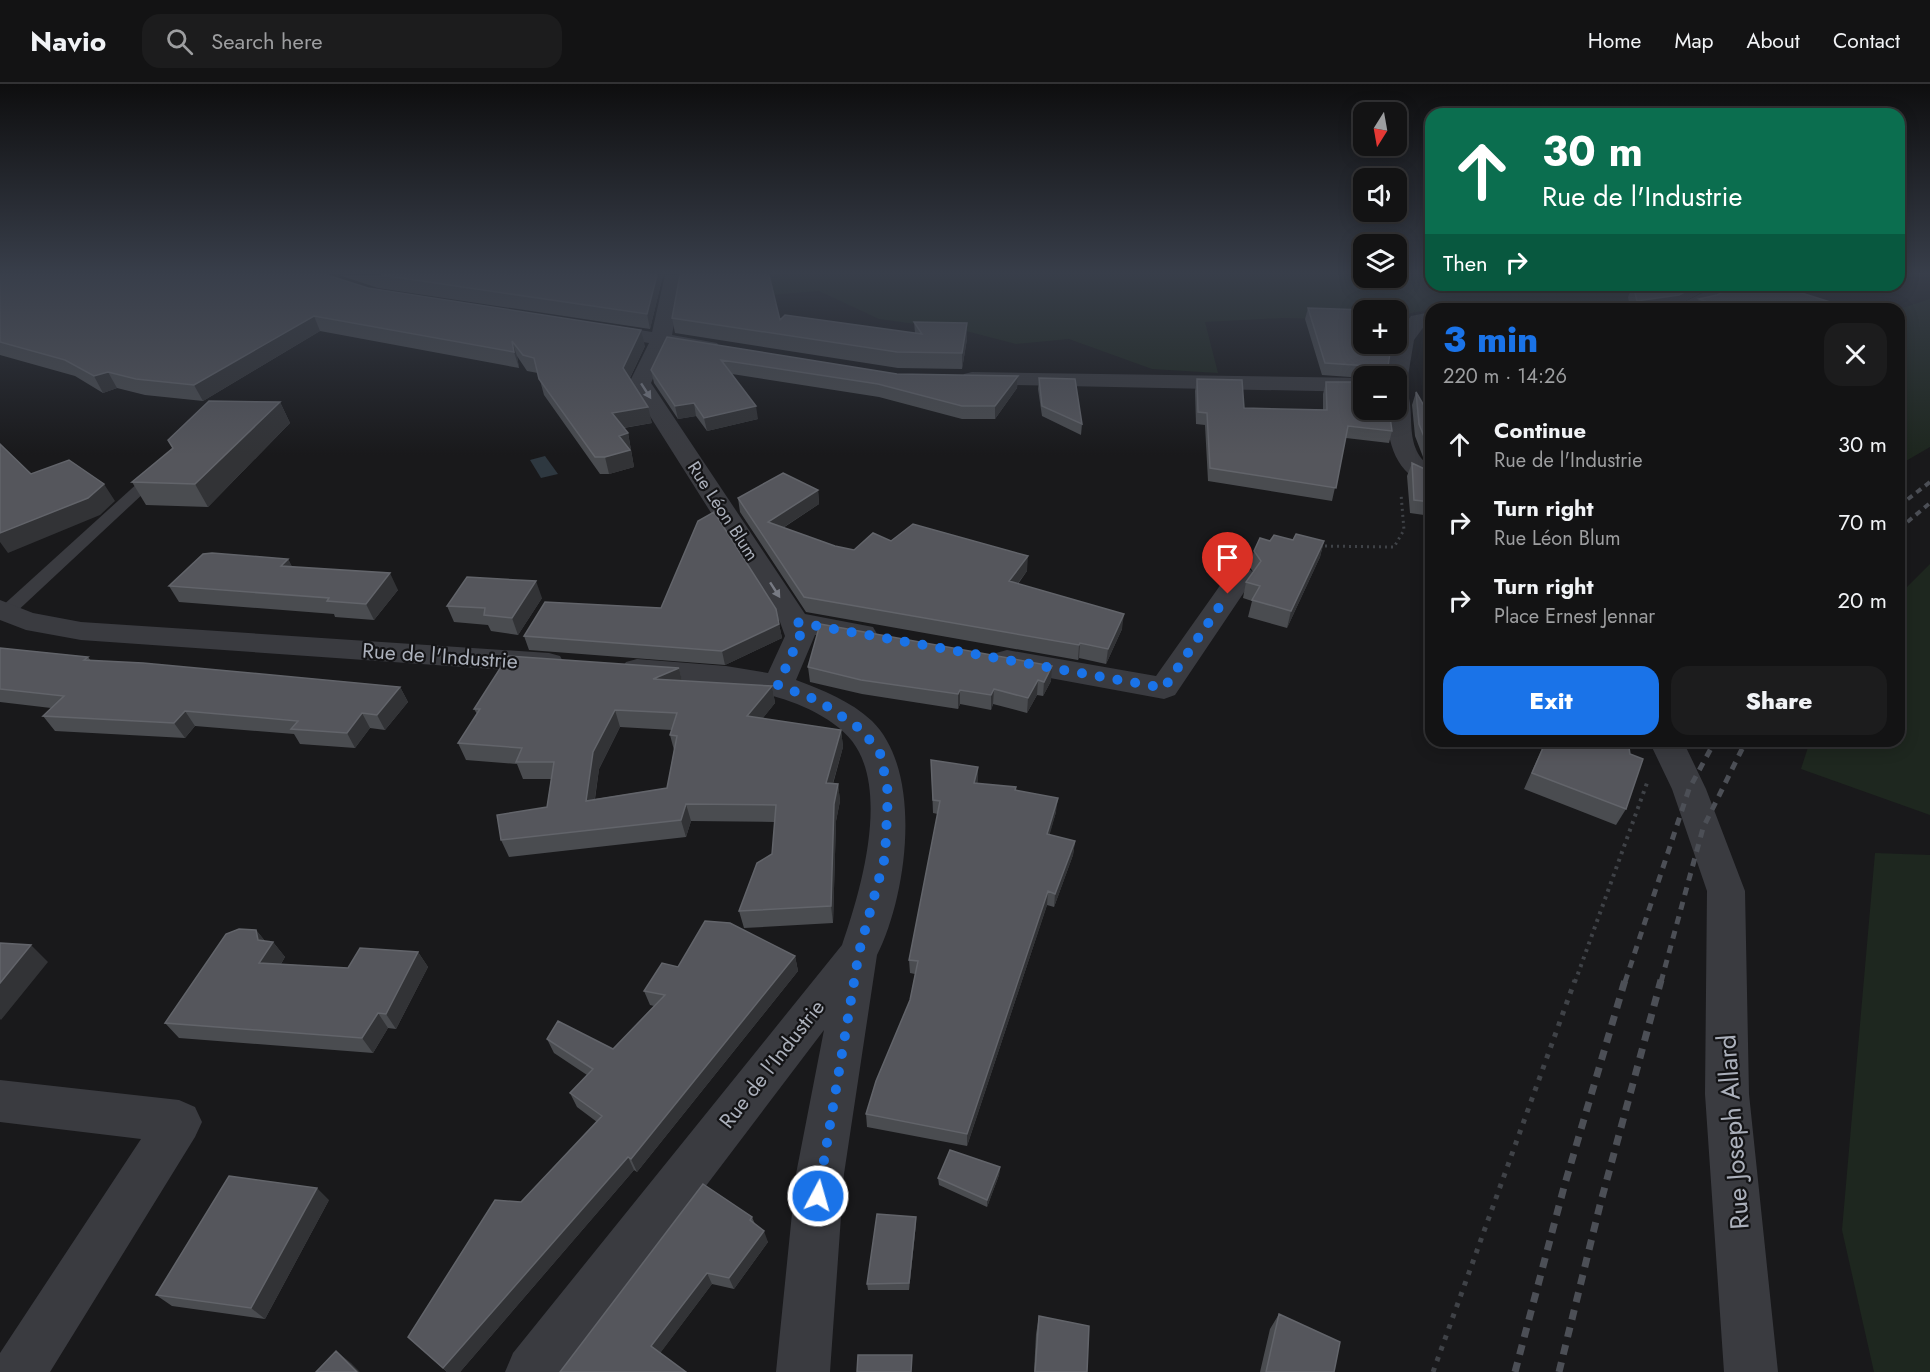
<!DOCTYPE html>
<html lang="en">
<head>
<meta charset="utf-8">
<style>
	body { margin:0; font-family:Jost,sans-serif; background:#1c1c1d; color:#f1f3f6; height:100vh; display:flex; flex-direction:column; font-size:22px; white-space:nowrap }
	* { box-sizing:border-box; margin:0 }
	p { font-size:20px; color:#9d9ea0 }
	.icon { flex:none; width:33px; height:33px; fill:none; stroke:currentColor; stroke-width:2; stroke-linecap:round; stroke-linejoin:round }
	.map { position:relative; flex:1; overflow:hidden }
	.panel { position:absolute; left:1425px; top:219px; width:480px; height:444px; display:flex; flex-direction:column; background:#131314; border-radius:18px; box-shadow:0 3px 15px #0003,0 0 0 2px #323234 }
	.panel>* { flex:none }
	.hud { position:absolute; left:1425px; top:24px; width:480px; height:183px; border-radius:18px; box-shadow:0 3px 15px #0003,0 0 0 2px #323234; background:#0b6e4f; color:#fff; overflow:hidden }
	.needle { width:39px; rotate:191deg }
	.fabs { position:absolute; left:1353px; top:18px; display:grid; gap:12px }
	.fabs a { display:grid; place-items:center; width:54px; height:54px; border-radius:12px; background:#131314; box-shadow:0 3px 15px #0003,0 0 0 2px #323234; font-size:30px }
	.pin { position:absolute; display:grid; place-items:center; width:51px; height:51px; color:#fff; margin:-62px -26px; border-radius:50% 50% 50% 0; rotate:-45deg; box-shadow:0 0 6px #0007 }
	.pin .icon { rotate:45deg }
	.me { position:absolute; width:66px; margin:-33px; rotate:6deg; stroke-linejoin:round; filter:drop-shadow(0 0 4px #0008) }
	.turn { display:flex; align-items:center; gap:21px; height:126px; padding:0 18px; font-size:27px }
	.turn .icon { width:78px; height:78px; stroke-width:2.5 }
	.turn b { display:block; font-size:42px; line-height:51px }
	.then { display:flex; align-items:center; height:57px; padding:0 18px; background:#0003; gap:12px; font-size:22px }
	.round { display:grid; place-items:center; flex:none; width:63px; height:63px; border-radius:18px; background:#1c1c1d }
	.overview { display:flex; align-items:center; justify-content:space-between; height:102px; padding:0 18px }
	h1 { font-size:36px; font-weight:800; line-height:45px; color:#1a73e8 }
	.cta { display:flex; gap:12px; margin-top:auto; padding:12px 18px }
	.cta a { flex:1; height:69px; border-radius:18px; background:#1a73e8; color:#fff; font-size:24px; font-weight:800; line-height:69px; text-align:center }
	.cta a+a { background:#1c1c1d; color:#f1f3f6 }
	ul { padding:0; list-style:none }
	li { display:flex; align-items:center; gap:18px; height:78px; padding:0 18px }
	li div { flex:1 }
	li b { display:block; font-size:22px }
	li em { font-style:normal }
	header { display:flex; align-items:center; gap:36px; box-sizing:border-box; height:84px; padding:0 30px; background:#131314; border-bottom:2px solid #323234 }
	header strong { font-size:28px }
	nav { display:flex; gap:33px; margin-inline-start:auto; font-size:21px }
	.search { width:420px; height:54px; background:#1c1c1d; display:flex; align-items:center; gap:15px; box-sizing:border-box; padding:0 21px; border-radius:18px; color:#9d9ea0; font-size:22px }
	.map>svg:first-child { display:block }
</style>
</head>
<body>
<header>
<strong>Navio</strong>
<div class="search"><svg class="icon" aria-label="search" viewBox="0 0 24 24"><circle cx="10" cy="10" r="6"/><path d="M15 15l6 6"/></svg>Search here</div>
<nav><a>Home</a><a>Map</a><a>About</a><a>Contact</a></nav>
</header>
<div class="map">
<svg width="1930" height="1288" viewBox="0 0 1930 1288">
	<rect width="100%" height="100%" fill="#19191b"/>
	<!-- green -->
	<path fill="#1e271f" d="M794 191H1363L1364 194 1431 191V201H1720L1692 216 1658 225H1431L1397 232 1396 226H1364L1363 236 1283 234 1205 238 1218 289 1152 285 1069 255 1016 260 966 247 879 235 819 207 690 218 686 205Z
		M1930 215V363L1899 381V225Z
		M1930 480V731L1801 685 1810 657H1899V511Z
		M1875 769 1930 771V1288H1874L1842 1146Z"/>
	<!-- water -->
	<path fill="#2e3840" d="M545 372 558 390 541 394 530 376Z"/>
	<g fill="none" stroke-linecap="round" stroke-linejoin="round">
		<!-- path-far2 -->
		<path stroke="#3f4247" stroke-width="3" stroke-dasharray="2 4" stroke-linecap="butt" d="M1319 462 1394 463 1404 446 1401 410"/>
		<!-- path-far1 -->
		<path stroke="#3f4247" stroke-width="4" stroke-dasharray="3 5" stroke-linecap="butt" d="M1575 898 1647 699"/>
		<!-- path -->
		<path stroke="#3f4247" stroke-width="5" stroke-dasharray="4.5 7" stroke-linecap="butt" d="M1433 1288 1575 896"/>
		<!-- service -->
		<path fill="#3a3b40" fill-rule="evenodd" d="M156 386 163 390 161 393 12 532H0V524L151 387Z"/>
		<!-- minor -->
		<path fill="#3a3b40" fill-rule="evenodd" d="M665 191H683L672 251 717 259 720 263 717 267 710 269 668 262 651 299 805 530 873 543 877 550 873 557 862 559 815 551 796 596C822 606 851 617 872 637 924 688 907 812 877 871L844 1090 830 1288H776L796 1090 824 946 565 1288H505L513 1269 842 861C860 809 886 720 859 668 845 639 803 620 773 612 729 599 682 598 637 595L626 592 621 585 626 578 637 575 726 582 768 589 785 552 780 538 629 299 649 259 598 251 591 249 588 245 591 241 598 239 652 248Z
			M1719 201H1738C1724 222 1699 225 1675 225L1678 221Z
			M1431 228V240L1425 241 1414 256 1407 298 1403 303C1420 320 1399 361 1431 383V401C1395 392 1388 358 1386 326H1396V292H1386L1393 260H1396V252L1411 232Z
			M972 288 1364 294V308L964 300 961 295 964 290Z
			M1241 484 1251 486 1255 492 1175 611 1164 615 1007 586 996 583 992 576 996 569 1007 566 1156 592 1231 486Z
			M0 516 33 529 81 538 549 569 560 572 564 579 560 586 549 589 81 556 26 546 0 536Z
			M1649 657H1683L1706 705 1745 807 1749 1010 1778 1288H1724L1705 1010 1707 807 1672 705Z
			M0 996 179 1016 195 1023 202 1038 195 1053 50 1288H0V1269L141 1055 0 1038Z"/>
		<!-- rail-far2 -->
		<path stroke="#4c4f56" stroke-width="4" stroke-dasharray="6 5" stroke-linecap="butt" d="M1899 422 1930 398
			M1899 445 1930 419"/>
		<!-- rail-far1 -->
		<path stroke="#4c4f56" stroke-width="5" stroke-dasharray="8 7" stroke-linecap="butt" d="M1625 898 1689 705 1715 657
			M1661 898 1703 744 1746 657"/>
		<!-- rail -->
		<path stroke="#4c4f56" stroke-width="7" stroke-dasharray="10 8" stroke-linecap="butt" d="M1515 1288 1564 1103 1625 896
			M1559 1288 1600 1121 1661 896"/>
	</g>
	<!-- wall -->
	<path fill="#4a4c50" fill-rule="evenodd" d="M0 191 368 204 645 262 630 294 652 339 624 344 628 349 634 383 609 390H600L544 311 538 289 527 287 517 272 519 284 320 247 203 317 145 311 117 304 103 309 75 292 0 271Z
		M339 191H663L650 245 378 204Z
		M1633 201H1714L1674 223 1659 225H1630L1628 213Z
		M1735 201H1811L1788 205 1830 218 1826 225H1694L1699 215 1717 211 1733 204Z
		M1308 224 1388 282 1396 292H1364V294L1322 291 1305 235Z
		M672 234 780 236 915 249 914 238 967 255 962 285 898 284 675 249Z
		M667 253 897 290 1018 292 1017 304 995 335H962L879 313 732 290 758 335 707 347 696 332 678 335 654 299 651 286Z
		M1431 256V381L1423 373 1415 352 1412 321 1416 308 1424 322 1428 264Z
		M1039 294 1082 340 1081 351 1042 332 1038 305Z
		M1197 295 1244 324 1323 326V310L1326 298 1392 347 1389 359 1346 354 1332 417 1208 397 1205 341 1196 340 1195 307Z
		M280 318 290 339 208 423 146 421 132 398Z
		M1412 379 1431 388V432L1410 429 1407 392Z
		M818 406 819 420 783 444 835 462 854 466 891 457 1027 487 1018 500 1122 545 1106 580 1079 574 1078 576 806 528 740 428 738 414Z
		M1293 456 1324 457 1320 473 1287 544 1248 533 1252 517 1243 514 1246 498 1253 488 1250 483 1254 467 1270 457Z
		M288 475 292 483 398 506 374 536 335 533 334 530 179 518 169 502Z
		M542 514 518 551 491 547 488 541 454 538 447 522Z
		M779 540 782 554 725 581 529 566 524 552Z
		M0 564 88 573 91 577 400 603 408 618 385 646 370 644 355 664 300 660 294 650 195 642 185 654 55 647 43 632 51 624 0 618Z
		M808 583 1051 597 1043 612 1037 611 1027 629 993 620 991 626 960 620 958 625 862 610 810 598Z
		M679 584 682 597 772 602 775 619 762 635 841 646 843 663 833 700H838L840 717 836 737 833 839 744 844 739 827 772 770 775 738 691 737 686 753 509 773 501 756 547 723 551 695H523L517 680 466 676 458 659 477 630 474 625ZM620 643 672 646 670 651 674 666 667 704 595 715 599 685Z
		M1537 657H1628L1626 725 1616 741 1524 705 1544 660Z
		M931 676 978 683 977 699 1016 706 1056 728 1049 751 1075 757 1073 771 1054 823 1047 821 967 1062 867 1043 866 1030 910 916 915 890 910 889 909 876 938 730 933 729Z
		M256 846 265 857 273 858 285 873 281 880 348 884 418 868 428 883 396 945 388 944 373 969 179 954 165 939Z
		M795 872 798 887 637 1088 634 1086 460 1288H447L408 1253 521 1118 597 1038 577 1023 570 1009 587 991 554 969 547 955 613 965 654 922 650 921 644 907 678 883Z
		M1000 1083 999 1091 987 1123 939 1101 938 1094Z
		M329 1116 265 1235 172 1222 156 1211Z
		M752 1133 755 1140 768 1158 734 1205 712 1200 660 1269 560 1288Z
		M916 1139 909 1206H868L867 1200Z
		M1279 1230 1334 1288H1260L1270 1245Z
		M1039 1232 1087 1288H1034L1036 1250Z"/>
	<!-- shaded-wall -->
	<path fill="#323336" d="M657 191H663L650 245 647 230Z
		M1698 201H1714L1674 223 1659 225H1633L1637 217Z
		M1763 201H1811L1759 209Z
		M1830 218 1826 225H1803Z
		M314 232 320 247 203 317 194 301Z
		M967 239V255L962 285V269Z
		M641 246 645 262 627 300 623 284Z
		M512 257 517 272 519 284 514 268Z
		M108 288 117 304 103 309 94 292Z
		M1018 292 1017 304 995 335V322Z
		M280 318 290 339 208 423 195 400Z
		M694 319 696 332 678 335 675 322Z
		M756 322 758 335 707 347 704 334Z
		M648 323 652 339 616 345 612 329Z
		M628 349 634 383 609 390 605 373 619 352Z
		M104 400 115 417 100 431 8 469 0 458V449Z
		M818 406 819 420 770 452 768 438Z
		M1324 457 1320 473 1287 544 1291 527Z
		M1028 472 1027 487 1008 512 1009 497Z
		M288 475 296 491 281 482Z
		M390 489 398 506 374 536 366 520Z
		M536 497 542 514 518 551 512 534Z
		M1124 530 1122 545 1106 580 1108 565Z
		M779 540 782 554 725 581 722 567Z
		M1080 559 1079 574 1078 576 1079 561Z
		M1052 582 1051 597 1043 612 1044 598Z
		M679 584 683 601 653 595Z
		M1038 596 1037 611 1027 629 1028 614Z
		M772 602 775 619 751 649 747 632Z
		M400 603 408 618 385 646 377 631Z
		M994 605 993 620 991 626V611Z
		M960 606V620L958 625V610Z
		M615 626 620 643 599 685 592 734 586 717 593 668Z
		M185 627 195 642 185 654 174 639Z
		M362 629 370 644 355 664 347 649Z
		M841 646 843 663 828 716 826 699Z
		M978 683V697L974 712V699Z
		M838 700 840 717 836 737 833 839 831 822 834 720Z
		M1058 714 1056 728 1046 764 1047 750Z
		M686 720 691 737 686 753 681 736Z
		M1075 757 1073 771 1054 823 1055 810Z
		M1048 807 1047 821 967 1062V1050Z
		M256 846 268 861 273 858 285 873 272 894 259 879Z
		M31 861 48 878 1 936 0 935V899Z
		M418 868 428 883 396 945 386 930Z
		M795 872 798 887 637 1088 631 1075Z
		M378 929 388 944 373 969 362 954Z
		M628 1073 634 1086 460 1288H447L443 1284Z
		M1000 1083 999 1091 987 1123V1116Z
		M317 1104 329 1116 265 1235 251 1224Z
		M916 1133V1139L909 1206V1199Z
		M764 1147 768 1158 734 1205 729 1194Z
		M707 1189 712 1200 658 1272 651 1262Z
		M336 1267 351 1279 360 1288H357Z"/>
	<!-- building -->
	<path fill="#55565c" stroke="#62646a" stroke-width="1.5" fill-rule="evenodd" d="M0 191H327L368 204 641 246 623 284 648 323 612 329 628 349 619 352 630 366 605 373H595L539 295 534 274 523 271 512 257 514 268 314 232 194 301 136 295 108 288 94 292 65 276 0 258Z
		M381 191H657L647 230Z
		M680 191H769L780 236 785 231 922 250 914 238 967 239 962 269 897 268 672 234Z
		M1633 201H1698L1679 211 1637 217Z
		M1735 201H1776L1830 218 1803 225H1726L1699 215 1717 211 1733 204Z
		M1308 224 1366 226H1367H1364V260H1388L1391 264 1388 282H1397V312H1396V292H1368L1369 282 1325 279Z
		M667 253 897 290 1018 292 995 322H962L878 300 721 276 756 322 704 334 694 319 675 322 651 286Z
		M1431 267V364L1427 360 1419 340 1416 308 1427 327Z
		M1039 294 1075 295 1082 340 1042 322Z
		M1197 295 1242 296 1244 324 1327 326 1326 298H1364V326H1389L1392 347 1348 342 1336 404 1210 384 1207 329 1198 328Z
		M209 317 280 318 195 400 132 398 173 364 168 356Z
		M0 360 31 390 69 376 104 400 88 414 0 449Z
		M1412 379 1431 388V418L1414 416Z
		M783 389 818 406 768 438 835 462 854 466 873 449 891 457 913 440 1028 472 1009 497 1124 530 1108 565 1080 559 1079 561 804 513 738 414Z
		M714 428 776 525 779 540 722 567 524 552 545 518 661 524 698 437Z
		M1296 450 1324 457 1291 527 1252 516 1260 502 1246 498 1261 477 1254 467 1260 454 1270 457 1274 451 1293 456Z
		M212 469 288 475 281 482 390 489 366 520 327 517 329 514 169 502 203 470Z
		M467 493 536 497 512 534 484 531 485 524 447 522Z
		M820 540 1052 582 1044 598 1038 596 1028 614 994 605 991 611 960 606 958 610 861 596 808 583Z
		M0 564 88 573 84 576 143 579 400 603 377 631 362 629 347 649 291 645 298 637 185 627 174 639 43 632 64 612 0 605Z
		M508 572 679 584 653 595 772 602 747 632 841 646 826 699 838 700 834 720 831 822 739 827 757 779 772 770 776 721 686 720 681 736 501 756 497 731 547 723 554 678H516L522 664 458 659 480 625H474ZM615 626 677 629 670 651 677 652 667 704 586 717 593 668Z
		M1546 657H1628L1630 670 1643 675 1626 725 1532 689Z
		M931 676 978 683 974 699 1016 703 1015 706 1058 714 1047 750 1075 757 1055 810 1048 807 967 1050 866 1030 876 997 910 916 918 877 909 876 940 717 933 716Z
		M705 837 730 839 795 872 631 1075 628 1073 443 1284 408 1253 495 1116 521 1118 602 1032 570 1009 593 985 547 955 558 937 613 965 665 911 644 907 662 879 678 883Z
		M239 845 256 846 258 856 273 858 259 879 348 884 360 864 418 868 386 930 378 929 362 954 165 939 226 850Z
		M0 859 31 861 0 899Z
		M950 1066 1000 1083 987 1116 938 1094Z
		M229 1092 317 1104 251 1224 156 1211Z
		M703 1100 752 1133 750 1136 764 1147 729 1194 707 1189 651 1262 686 1288H560Z
		M877 1130 916 1133 909 1199 867 1200Z
		M1279 1230 1340 1258 1334 1288H1266Z
		M1039 1232 1089 1242 1087 1288H1035Z
		M336 1267 357 1288H316Z
		M858 1271H912L911 1288H857Z"/>
	<!-- one-way arrows -->
	<defs><path id="oneway-solid" d="M-6-.8H1V-3.2L6.5 0L1 3.2V.8H-6Z" transform="scale(1.5)"/></defs>
	<g fill="#787b84">
		<use href="#oneway-solid" transform="translate(646 307) rotate(57)"/>
		<use href="#oneway-solid" transform="translate(775 506) rotate(57)"/>
	</g>
	<!-- sky -->
	<linearGradient id="sky" x2="0" y2="1"><stop stop-color="#0e0e0f"/><stop offset="0.51" stop-color="#383e4a"/><stop offset="1" stop-color="#383e4a" stop-opacity="0"/></linearGradient>
	<rect width="1930" height="371" fill="url(#sky)"/>
	<g fill="none" stroke-linecap="round" stroke-linejoin="round">
		<!-- route -->
		<path stroke="#1a73e8" stroke-width="10" stroke-dasharray="0 18" d="M818 1112 859 868 885 773 888 709 881 671 862 646 819 617 778 601 800 552 795 538 1164 604 1228 510"/>
	</g>
	<g text-anchor="middle" stroke-width="4.5" stroke-linejoin="round" paint-order="stroke">
		<!-- far-street labels -->
		<g font-size="18" fill="#abb0bb" stroke="#141416">
			<text transform="translate(723 427) rotate(57)" y="6">Rue Léon Blum</text>
		</g>
		<!-- street labels -->
		<g font-size="21" fill="#abb0bb" stroke="#141416">
			<text transform="translate(440 572) rotate(4)" y="7">Rue de l'Industrie</text>
			<text transform="translate(772 980) rotate(-52)" y="7">Rue de l'Industrie</text>
		</g>
		<!-- near-street labels -->
		<g font-size="26" fill="#abb0bb" stroke="#141416">
			<text transform="translate(1733 1048) rotate(-94)" y="9">Rue Joseph Allard</text>
		</g>
	</g>
</svg>
<div class="fabs">
<a><svg class="needle" viewBox="-14 -14 28 28"><path d="M0-13l5 13h-10z" fill="#e53935"/><path d="M0 13l5-13h-10z" fill="#9d9ea0"/></svg></a>
<a><svg class="icon" aria-label="sound" viewBox="0 0 24 24"><path d="M4 9h4l5-4v14l-5-4H4zM17 9q2 3 0 6"/></svg></a>
<a><svg class="icon" aria-label="layers" viewBox="0 0 24 24"><path d="M12 4l9 5-9 5-9-5zM3 14l9 5 9-5"/></svg></a>
<a>+</a>
<a>−</a>
</div>
<div class="pin" style="left:1228px;top:510px;background:#d93025"><svg class="icon" aria-label="arrive" viewBox="0 0 24 24"><path d="M6 21V4h12l-3 4 3 4H6"/></svg></div>
<svg class="me" style="left:818px;top:1112px" viewBox="-20 -20 40 40"><circle r="17" fill="#1a73e8" stroke="#fff" stroke-width="3"/><path d="M0-11L8 9 0 5-8 9z" fill="#fff"/></svg>
<div class="hud">
<div class="turn"><svg class="icon" aria-label="ahead" viewBox="0 0 24 24"><path d="M12 20V5M6 11l6-6 6 6"/></svg><div><b>30 m</b>Rue de l'Industrie</div></div>
<div class="then">Then<svg class="icon" aria-label="right" viewBox="0 0 24 24"><path d="M7 20v-9h11M14 6l5 5-5 5"/></svg></div>
</div>
<section class="panel">
<div class="overview"><div><h1>3 min</h1><p>220 m · 14:26</p></div><a class="round"><svg class="icon" aria-label="close" viewBox="0 0 24 24"><path d="M6 6l12 12M18 6L6 18"/></svg></a></div>
<ul>
<li><svg class="icon" aria-label="ahead" viewBox="0 0 24 24"><path d="M12 20V5M6 11l6-6 6 6"/></svg><div><b>Continue</b><p>Rue de l'Industrie</p></div><em>30 m</em></li>
<li><svg class="icon" aria-label="right" viewBox="0 0 24 24"><path d="M7 20v-9h11M14 6l5 5-5 5"/></svg><div><b>Turn right</b><p>Rue Léon Blum</p></div><em>70 m</em></li>
<li><svg class="icon" aria-label="right" viewBox="0 0 24 24"><path d="M7 20v-9h11M14 6l5 5-5 5"/></svg><div><b>Turn right</b><p>Place Ernest Jennar</p></div><em>20 m</em></li>
</ul>
<div class="cta"><a>Exit</a><a>Share</a></div>
</section>
</div>
</body>
</html>
